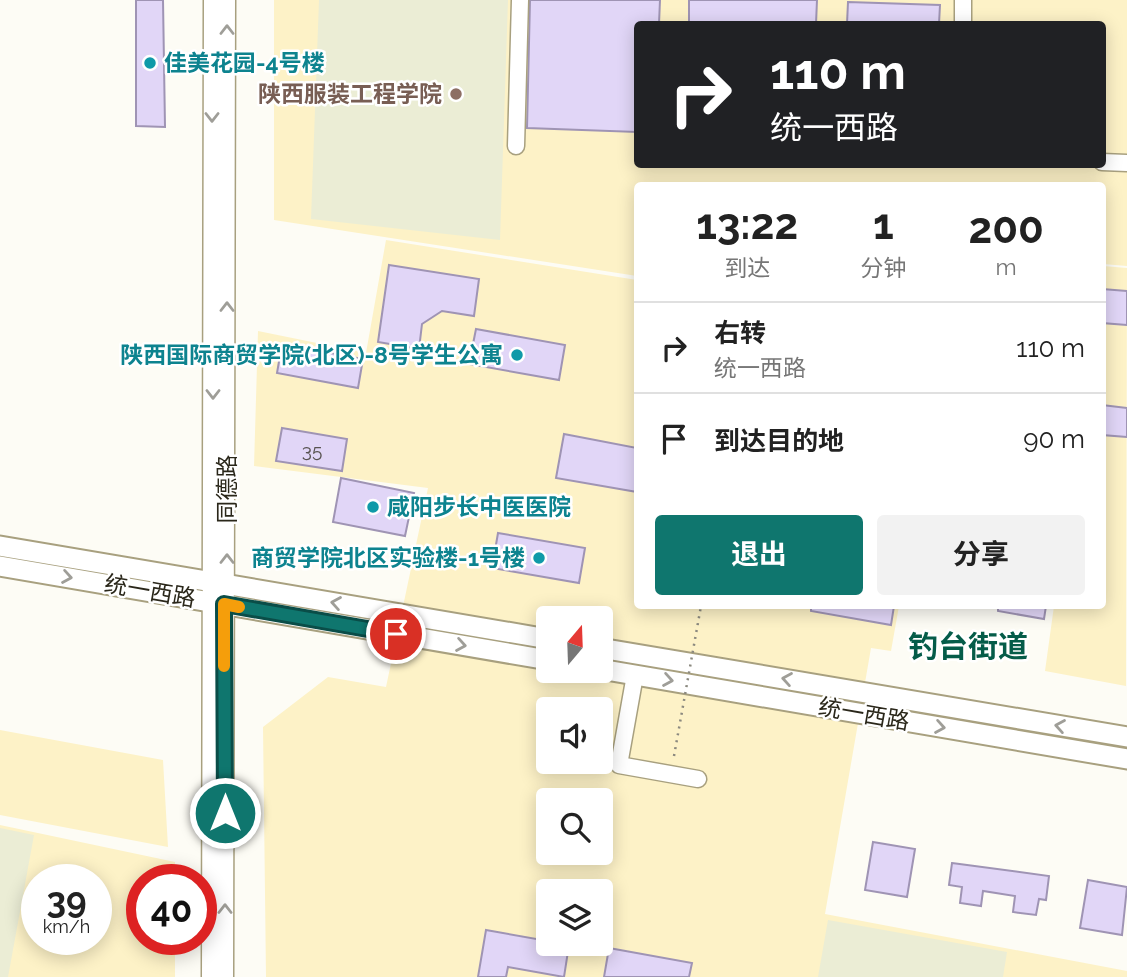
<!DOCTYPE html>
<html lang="zh">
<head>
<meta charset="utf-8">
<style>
	body { margin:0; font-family:Raleway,"Noto Sans SC",sans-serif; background:#f2f2f2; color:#222; height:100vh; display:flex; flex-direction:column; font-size:26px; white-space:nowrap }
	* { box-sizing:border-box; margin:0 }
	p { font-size:23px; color:#767676 }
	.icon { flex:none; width:38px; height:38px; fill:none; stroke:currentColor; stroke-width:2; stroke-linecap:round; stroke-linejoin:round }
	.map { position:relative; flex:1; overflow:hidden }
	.details { position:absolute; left:634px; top:182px; width:472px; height:427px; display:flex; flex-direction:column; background:#fff; border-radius:7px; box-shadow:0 4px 18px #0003 }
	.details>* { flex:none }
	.hud { position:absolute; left:634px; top:21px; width:472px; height:147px; border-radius:7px; box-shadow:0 4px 18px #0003; background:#202124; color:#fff; overflow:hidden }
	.needle { width:46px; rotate:19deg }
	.buttons { position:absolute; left:536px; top:606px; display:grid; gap:14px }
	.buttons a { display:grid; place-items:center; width:77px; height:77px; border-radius:7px; background:#fff; box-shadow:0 4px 18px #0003; font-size:35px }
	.speed { position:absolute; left:21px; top:864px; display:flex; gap:14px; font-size:35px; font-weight:700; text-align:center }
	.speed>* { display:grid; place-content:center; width:91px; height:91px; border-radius:50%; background:#fff; box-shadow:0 4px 18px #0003; line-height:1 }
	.speed small { font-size:18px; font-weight:400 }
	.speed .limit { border:10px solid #d22; background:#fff; color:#111 }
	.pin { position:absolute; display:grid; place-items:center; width:60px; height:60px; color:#fff; margin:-30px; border:4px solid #fff; border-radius:50%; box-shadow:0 2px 7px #0007 }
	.me { position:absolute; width:77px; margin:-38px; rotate:0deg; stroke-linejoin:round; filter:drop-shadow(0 0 5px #0008) }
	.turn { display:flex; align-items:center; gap:24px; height:147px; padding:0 21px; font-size:32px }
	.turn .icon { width:91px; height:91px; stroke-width:2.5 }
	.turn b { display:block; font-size:49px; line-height:60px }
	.eta { display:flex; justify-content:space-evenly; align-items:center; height:119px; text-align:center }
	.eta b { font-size:42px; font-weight:700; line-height:49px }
	.button { display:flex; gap:14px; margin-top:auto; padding:14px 21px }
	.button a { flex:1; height:80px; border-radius:7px; background:#0f766e; color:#fff; font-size:28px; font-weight:700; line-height:80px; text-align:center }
	.button a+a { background:#f2f2f2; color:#222 }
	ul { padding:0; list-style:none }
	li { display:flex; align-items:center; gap:21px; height:91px; padding:0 21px; border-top:2px solid #e0e0e0 }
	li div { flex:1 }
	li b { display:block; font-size:26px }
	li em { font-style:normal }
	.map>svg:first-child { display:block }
</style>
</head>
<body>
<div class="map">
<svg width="1127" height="977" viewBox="0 0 1127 977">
	<rect width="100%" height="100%" fill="#fdfcf5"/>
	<!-- built -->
	<path fill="#fdf2c7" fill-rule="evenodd" d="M274 0H1127V266L1103 264 1102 186H637V276L274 220ZM637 24H1102V164H637Z
		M386 240 637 280V606H899L891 651 871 648 825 914 1127 971V977H266L263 727 328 677 386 687 428 488 254 466 258 331 366 353ZM548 618H600V670H548ZM548 709H600V761H548ZM548 800H600V852H548ZM548 891H600V943H548Z
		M1103 266 1127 268 1126 686 1045 671 1054 606H1102Z
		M0 730 163 760 168 847 0 815Z
		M0 825 175 862V880H142V940H175V977H0ZM37 880H96V940H37Z"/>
	<!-- green -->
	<path fill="#ebedd5" d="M319 0H508L500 240 311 219Z
		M0 828 34 835 8 977H0Z
		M828 920 1007 952 1003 977H818Z"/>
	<!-- building -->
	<path fill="#e1d6f7" stroke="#9f94b4" stroke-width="2" d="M136 0H163L165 127 136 126Z
		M530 0H660L659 24H637V132L527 128Z
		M689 0H817L816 24H689Z
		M848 2 940 5 939 24H847Z
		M389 265 479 279 474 316 442 311 422 324 419 349 378 342Z
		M1102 289 1127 291V325L1102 323Z
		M476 329 565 345 559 380 469 364Z
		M282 344 363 359 358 388 277 373Z
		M1102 405 1127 408V437L1102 435Z
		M282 428 347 439 342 471 276 461Z
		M564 434 637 448V492L556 478Z
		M341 478 414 493 405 536 333 522Z
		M498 533 585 548 579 583 492 568Z
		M811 606H894L891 625 811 611Z
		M998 606H1046L1044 619 998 611Z
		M873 842 915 849 907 897 865 890Z
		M952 863 1049 876 1046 900 1039 899 1036 915 1013 912 1015 896 983 891 981 906 960 903 962 887 949 885Z
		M1088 880 1127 887 1122 935 1080 928Z
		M486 930 548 941V943L569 945 564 977 508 967 506 977H478Z
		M609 948 692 963 689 977H604Z"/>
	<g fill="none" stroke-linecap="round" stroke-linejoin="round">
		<defs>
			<path id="minor" d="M963 24V0
				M516 146 520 0
				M1102 162 1127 163
				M635 675 619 765 698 779
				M210 977 212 0
				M225 977 227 0"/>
			<path id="major" d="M0 546 548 639
				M0 566 548 660
				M600 648 1127 737
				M600 669 1127 759"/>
		</defs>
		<!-- minor casing -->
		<use href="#minor" stroke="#a8a07f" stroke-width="19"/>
		<!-- major casing -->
		<use href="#major" stroke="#a8a07f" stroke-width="23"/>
		<!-- minor -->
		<use href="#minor" stroke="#fff" stroke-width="16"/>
		<!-- major -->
		<use href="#major" stroke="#fff" stroke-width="19"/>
		<!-- path-bridge -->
		<path stroke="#8b897f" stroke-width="2.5" stroke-dasharray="2 5" stroke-linecap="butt" d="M674 756 701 606"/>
	</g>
	<!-- one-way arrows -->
	<defs><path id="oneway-chevron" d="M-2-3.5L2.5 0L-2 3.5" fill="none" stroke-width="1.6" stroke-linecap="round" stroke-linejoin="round" transform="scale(1.75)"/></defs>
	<g stroke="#9f9e98">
		<use href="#oneway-chevron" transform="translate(227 30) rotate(-90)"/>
		<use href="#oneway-chevron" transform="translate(212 117) rotate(90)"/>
		<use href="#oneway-chevron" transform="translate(227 307) rotate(-90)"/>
		<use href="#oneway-chevron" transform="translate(213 394) rotate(90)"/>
		<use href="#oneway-chevron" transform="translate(227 559) rotate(-90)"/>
		<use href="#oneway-chevron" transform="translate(67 577) rotate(10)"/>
		<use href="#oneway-chevron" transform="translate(336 603) rotate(-170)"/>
		<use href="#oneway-chevron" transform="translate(461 645) rotate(10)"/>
		<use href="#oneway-chevron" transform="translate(787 679) rotate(-170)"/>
		<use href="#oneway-chevron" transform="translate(668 680) rotate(10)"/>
		<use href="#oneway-chevron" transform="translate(1060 726) rotate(-170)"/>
		<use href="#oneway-chevron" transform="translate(940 727) rotate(10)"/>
		<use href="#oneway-chevron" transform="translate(225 909) rotate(-90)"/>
	</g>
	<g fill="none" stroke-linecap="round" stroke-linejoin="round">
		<defs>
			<path id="route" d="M225 813 224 604 396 634"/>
		</defs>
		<!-- route casing -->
		<use href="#route" stroke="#0a4d48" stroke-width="18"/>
		<!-- route -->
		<use href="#route" stroke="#0f766e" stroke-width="12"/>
		<!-- slow -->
		<path stroke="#f59e0b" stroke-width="12" d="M224 666V604L239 607"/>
	</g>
	<!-- markers -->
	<g fill="#0f9aa8" stroke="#fff" stroke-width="2.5">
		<circle cx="150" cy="63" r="7"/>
		<circle cx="517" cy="355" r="7"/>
		<circle cx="373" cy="507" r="7"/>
		<circle cx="539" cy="558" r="7"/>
	</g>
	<circle fill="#8d6e63" stroke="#fff" stroke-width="2.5" cx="456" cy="94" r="7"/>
	<g text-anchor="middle" stroke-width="5" stroke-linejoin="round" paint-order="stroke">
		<!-- number labels -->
		<g font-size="19" fill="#585351">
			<text x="312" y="457">35</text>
		</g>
		<!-- culture labels -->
		<g font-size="23" font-weight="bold" fill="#0d838f" stroke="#fff" text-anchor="start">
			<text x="164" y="71">佳美花园-4号楼</text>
			<text x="503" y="363" text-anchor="end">陕西国际商贸学院(北区)-8号学生公寓</text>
			<text x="387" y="515">咸阳步长中医医院</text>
			<text x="525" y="566" text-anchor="end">商贸学院北区实验楼-1号楼</text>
		</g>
		<!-- education labels -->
		<g font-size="23" font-weight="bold" fill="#785e54" stroke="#fff" text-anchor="end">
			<text x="442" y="102">陕西服装工程学院</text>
		</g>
		<!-- street labels -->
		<g font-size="23" fill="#2a271a" stroke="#fff">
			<text transform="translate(227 489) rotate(-90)" y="8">同德路</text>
			<text transform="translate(150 591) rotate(10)" y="8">统一西路</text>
			<text transform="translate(864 714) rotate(10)" y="8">统一西路</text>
		</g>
		<!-- district labels -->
		<g font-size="30" font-weight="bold" fill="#055c49" stroke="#fff">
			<text x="968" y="657">钓台街道</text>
		</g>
	</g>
</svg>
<div class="buttons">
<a><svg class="needle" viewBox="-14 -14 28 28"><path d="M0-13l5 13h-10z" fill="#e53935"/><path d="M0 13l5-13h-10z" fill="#767676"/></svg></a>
<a><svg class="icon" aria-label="sound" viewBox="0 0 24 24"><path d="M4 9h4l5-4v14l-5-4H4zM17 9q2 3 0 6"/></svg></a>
<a><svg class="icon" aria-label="search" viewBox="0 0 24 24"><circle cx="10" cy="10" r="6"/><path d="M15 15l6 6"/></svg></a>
<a><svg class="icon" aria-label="layers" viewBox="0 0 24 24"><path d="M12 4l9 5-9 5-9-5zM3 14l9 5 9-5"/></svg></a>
</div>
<div class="speed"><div>39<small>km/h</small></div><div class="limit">40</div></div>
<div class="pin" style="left:396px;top:634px;background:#d93025"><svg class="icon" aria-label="arrive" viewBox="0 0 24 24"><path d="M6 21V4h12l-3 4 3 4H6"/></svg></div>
<svg class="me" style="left:225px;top:813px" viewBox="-20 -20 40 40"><circle r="17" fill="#0f766e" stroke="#fff" stroke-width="3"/><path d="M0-11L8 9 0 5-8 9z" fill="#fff"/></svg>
<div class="hud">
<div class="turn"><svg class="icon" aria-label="right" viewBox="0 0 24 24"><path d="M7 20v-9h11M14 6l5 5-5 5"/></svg><div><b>110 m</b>统一西路</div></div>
</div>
<section class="details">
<div class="eta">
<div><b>13:22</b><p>到达</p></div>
<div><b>1</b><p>分钟</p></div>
<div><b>200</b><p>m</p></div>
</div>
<ul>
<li><svg class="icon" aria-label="right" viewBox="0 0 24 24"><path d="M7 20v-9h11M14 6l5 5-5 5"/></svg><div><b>右转</b><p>统一西路</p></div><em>110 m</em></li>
<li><svg class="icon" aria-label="arrive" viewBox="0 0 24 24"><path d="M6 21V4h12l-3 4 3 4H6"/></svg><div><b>到达目的地</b></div><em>90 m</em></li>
</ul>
<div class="button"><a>退出</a><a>分享</a></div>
</section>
</div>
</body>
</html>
